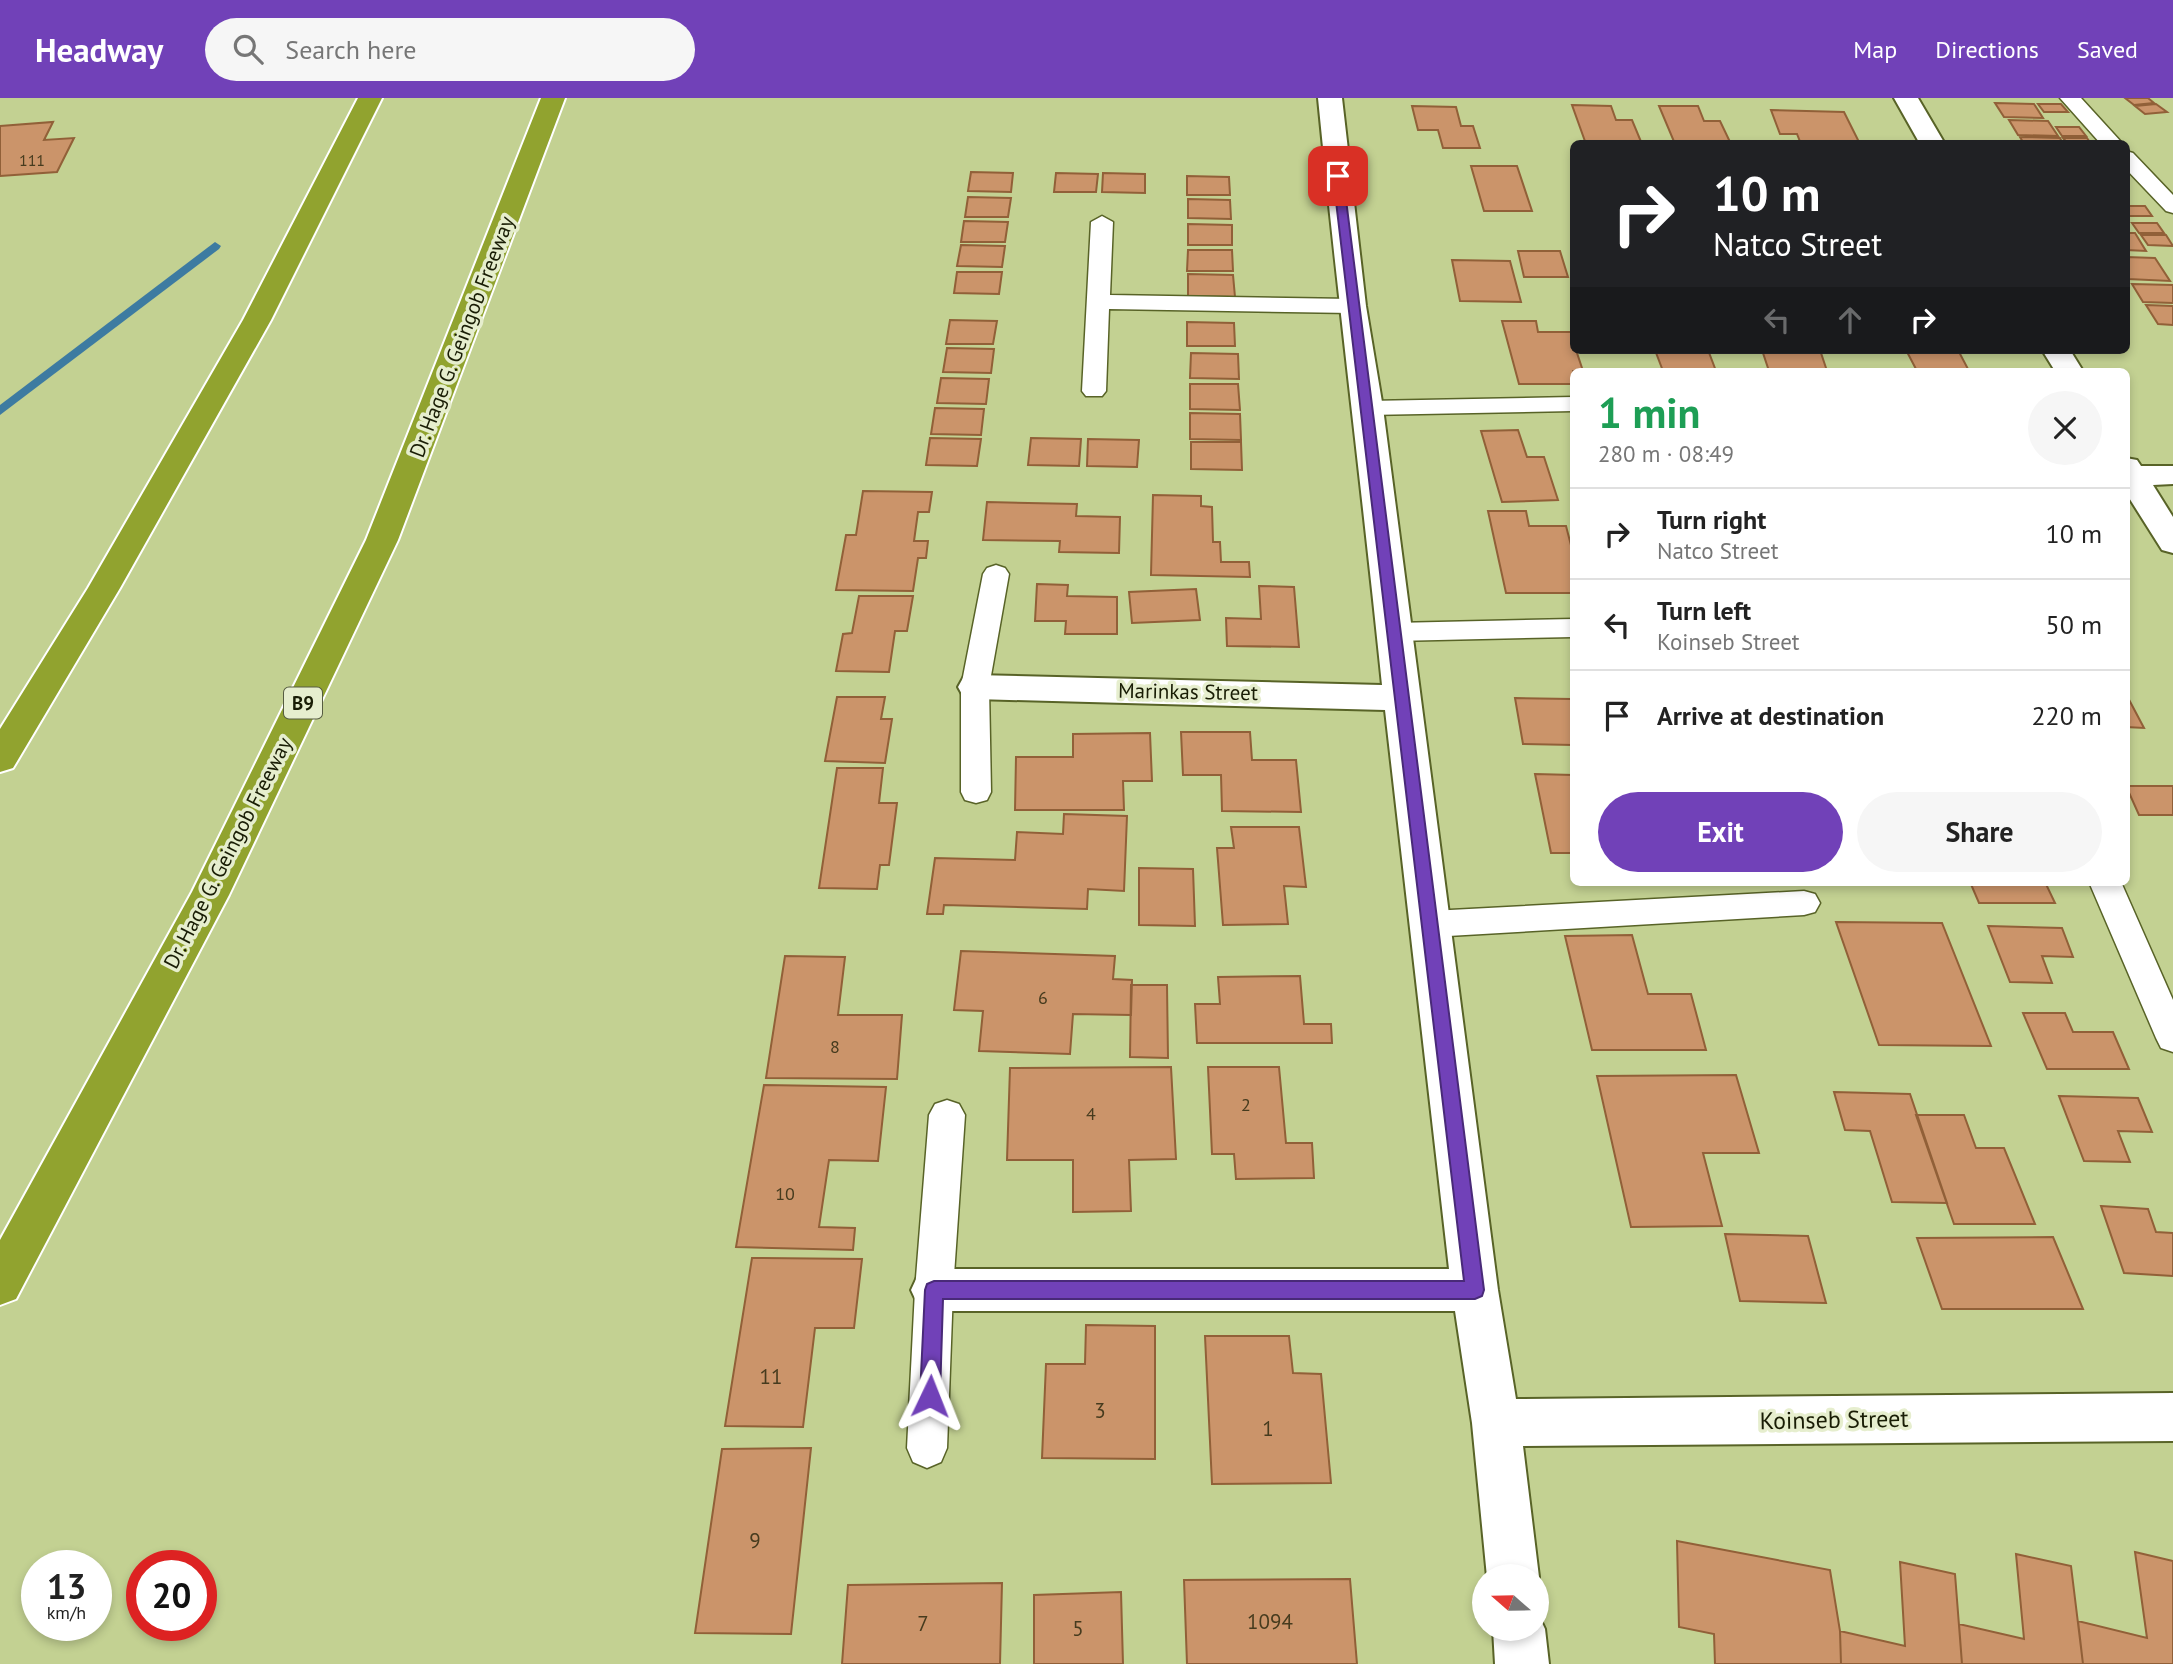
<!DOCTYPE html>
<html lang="en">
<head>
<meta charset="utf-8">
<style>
	body { margin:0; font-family:"PT Sans",sans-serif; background:#f6f6f6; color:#222; height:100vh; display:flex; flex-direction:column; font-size:26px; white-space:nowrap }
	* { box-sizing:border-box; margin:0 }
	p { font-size:23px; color:#767676 }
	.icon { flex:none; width:38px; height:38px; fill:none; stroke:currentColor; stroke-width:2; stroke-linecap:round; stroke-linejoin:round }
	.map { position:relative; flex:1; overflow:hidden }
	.side { position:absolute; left:1570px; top:270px; width:560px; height:518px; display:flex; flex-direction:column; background:#fff; border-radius:10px; box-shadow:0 4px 10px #0003 }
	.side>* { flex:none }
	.top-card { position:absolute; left:1570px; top:42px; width:560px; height:214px; border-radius:10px; box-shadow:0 4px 10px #0003; background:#202124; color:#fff; overflow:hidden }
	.needle { width:46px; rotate:290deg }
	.controls { position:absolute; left:1472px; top:1466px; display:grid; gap:14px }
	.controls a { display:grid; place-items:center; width:77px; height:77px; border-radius:50%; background:#fff; box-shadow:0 4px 10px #0003; font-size:35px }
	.speed { position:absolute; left:21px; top:1452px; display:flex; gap:14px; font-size:35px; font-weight:700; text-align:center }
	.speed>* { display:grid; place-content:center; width:91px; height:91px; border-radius:50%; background:#fff; box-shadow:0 4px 10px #0003; line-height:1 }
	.speed small { font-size:18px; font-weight:400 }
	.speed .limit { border:10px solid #d22; background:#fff; color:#111 }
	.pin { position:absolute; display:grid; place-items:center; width:60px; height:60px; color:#fff; margin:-30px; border-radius:14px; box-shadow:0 4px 10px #0006 }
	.me { position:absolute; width:77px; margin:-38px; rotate:2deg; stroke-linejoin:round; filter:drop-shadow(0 0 5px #0008) }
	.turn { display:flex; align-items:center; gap:24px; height:147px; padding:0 28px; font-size:32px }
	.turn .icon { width:91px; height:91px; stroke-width:2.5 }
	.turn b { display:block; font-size:49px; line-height:60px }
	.lanes { display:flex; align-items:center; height:66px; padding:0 28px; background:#0003; justify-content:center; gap:35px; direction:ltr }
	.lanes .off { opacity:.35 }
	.round { display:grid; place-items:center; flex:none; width:74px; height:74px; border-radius:37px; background:#f6f6f6 }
	.overview { display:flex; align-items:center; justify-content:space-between; height:119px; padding:0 28px }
	h1 { font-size:42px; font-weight:700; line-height:52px; color:#1e9e55 }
	.primary-button { display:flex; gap:14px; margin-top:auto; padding:14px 28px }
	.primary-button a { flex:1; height:80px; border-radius:42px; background:#7141b8; color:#fff; font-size:28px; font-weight:700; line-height:80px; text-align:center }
	.primary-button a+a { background:#f6f6f6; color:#222 }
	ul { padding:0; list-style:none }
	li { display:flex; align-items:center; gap:21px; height:91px; padding:0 28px; border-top:2px solid #e0e0e0 }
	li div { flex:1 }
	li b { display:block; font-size:26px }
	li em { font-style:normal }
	header { display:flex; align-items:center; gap:42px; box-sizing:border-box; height:98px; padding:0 35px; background:#7141b8; color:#fff }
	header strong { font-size:33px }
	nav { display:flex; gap:38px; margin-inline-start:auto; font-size:24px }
	.search { width:490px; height:63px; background:#f6f6f6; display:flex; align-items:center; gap:18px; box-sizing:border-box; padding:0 24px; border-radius:38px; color:#767676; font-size:26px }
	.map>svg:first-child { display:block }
</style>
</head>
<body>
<header>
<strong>Headway</strong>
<div class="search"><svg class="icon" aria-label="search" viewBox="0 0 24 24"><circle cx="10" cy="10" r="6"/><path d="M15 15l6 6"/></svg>Search here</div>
<nav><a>Map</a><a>Directions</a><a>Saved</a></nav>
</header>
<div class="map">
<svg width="2173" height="1566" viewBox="0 0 2173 1566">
	<rect width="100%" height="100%" fill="#c3d192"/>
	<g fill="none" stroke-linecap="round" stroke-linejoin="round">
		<!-- stream -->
		<path fill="#3d7ba1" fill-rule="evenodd" d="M215 144 221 148 219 151 0 317V307Z"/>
	</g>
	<!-- building -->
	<path fill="#cb946a" stroke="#916038" stroke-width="2" d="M2125 0H2148L2154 5 2134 7Z
		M1995 5 2034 6 2043 20 2004 19Z
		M2038 6H2061L2068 14H2044Z
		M2156 6 2167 14 2145 16 2135 8Z
		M1572 7 1611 8 1616 22H1632L1642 46H1586Z
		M1412 8 1456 9 1461 28H1473L1480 50H1443L1438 32H1418Z
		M1659 8H1698L1704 23H1720L1731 46H1675Z
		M1771 12 1844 14 1860 46H1801L1797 36H1780Z
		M2009 22 2048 23 2058 38 2018 37Z
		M53 24 44 42 74 40 57 74 0 78V28Z
		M2056 29H2079L2086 38H2062Z
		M2020 39 2060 40 2063 46H2024Z
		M2063 40H2087L2091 46H2068Z
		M1471 68H1517L1532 113H1484Z
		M971 74 1013 75 1011 94 968 93Z
		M1056 75 1098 76 1096 94H1054Z
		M1103 75 1145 76V95L1102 94Z
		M1187 78 1229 79 1230 97H1187Z
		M968 99 1011 100 1008 119H965Z
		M1188 101 1230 102 1231 121 1188 120Z
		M2126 108H2145L2152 118H2126Z
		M964 123 1008 124 1005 144H961Z
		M2132 125H2157L2164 135H2139Z
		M1188 126 1232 127V147H1188Z
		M2126 135H2135L2146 153 2126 152Z
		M2141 137H2166L2173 148 2148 147Z
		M961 147 1005 148 1002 169 957 168Z
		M1188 152H1232L1233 173H1187Z
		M1518 153H1560L1568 179H1524Z
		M2126 159 2155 160 2170 183 2128 181Z
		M1452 162 1510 163 1521 204 1460 203Z
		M957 174H1002L999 196 954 195Z
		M1188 176 1233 177 1235 199 1188 198Z
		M2132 186 2173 187V205L2143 204Z
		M2146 207 2173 208V227L2158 226Z
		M950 222 997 223 993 246H946Z
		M1502 223H1536L1538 234H1571L1573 252H1576L1583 273H1573V286H1519Z
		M1187 224 1234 225 1235 248H1187Z
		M947 250 994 251 991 275 943 274Z
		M1655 252H1708L1716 273H1663Z
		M1762 252H1820L1827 273H1769Z
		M1906 252H1958L1969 273H1917Z
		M1191 255 1238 256 1239 281 1190 280Z
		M941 280 989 281 986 306 937 305Z
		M1190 286H1238L1240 312 1190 311Z
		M935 310 984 311 981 337 931 336Z
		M1190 315 1240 316 1241 342 1190 341Z
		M1518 332 1527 359H1544L1558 402 1502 404 1481 333Z
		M930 340 981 341 977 368 926 367Z
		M1031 340 1081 341 1079 368 1028 367Z
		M1088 341 1139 342 1137 369 1087 368Z
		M1191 344H1241L1242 372 1191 371Z
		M863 393 932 394 929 414H918L914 443H928L926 460H918L913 493 836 492 846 437H856Z
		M1153 397 1201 398V408L1212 409 1213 444H1220L1221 464H1249L1250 479 1151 477Z
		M987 404 1077 406 1076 418 1120 419 1119 455 1059 454 1060 443 983 442Z
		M1488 413H1526L1529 428H1566L1573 455V495H1506Z
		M1037 486 1068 487 1067 498 1117 499V536H1065L1066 523H1035Z
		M1259 488 1294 489 1299 549 1227 548 1226 520 1261 521Z
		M1196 491 1200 522 1132 525 1129 494Z
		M859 498H913L907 533H895L889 574 836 573 843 536 852 535Z
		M2126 596 2144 630 2126 629Z
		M837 599H885L881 621H892L885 665 825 663Z
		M1515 600 1571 601 1573 647 1523 646Z
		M1181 634H1250L1252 662H1296L1301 714 1222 713 1221 677H1183Z
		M1150 635 1152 683H1123L1124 712H1015L1016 659H1073V636Z
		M837 670H883L879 705H897L889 767H880L877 791 819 790Z
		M1535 676 1573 677V755H1551Z
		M2126 688H2173V717H2139Z
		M1064 716 1127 718 1124 793 1088 791 1087 811 944 807 943 816H927L935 760 1015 762 1017 734 1063 736Z
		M1231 729H1299L1306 789 1284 788 1288 826 1223 827 1217 750H1234Z
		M1139 770 1193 771 1195 828 1139 827Z
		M1970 784H2045L2055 805H1979Z
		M1836 824 1942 825 1991 948 1879 947Z
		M1988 828 2062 830 2073 859 2042 858 2052 885 2010 884Z
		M1632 837 1648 896H1691L1706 952H1592L1565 838Z
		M961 853 1115 858 1113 881 1132 882 1131 917 1073 916 1070 956 979 953 983 913 954 912Z
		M785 858 845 859 838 917H902L897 981 766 980Z
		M1300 878 1304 926H1331L1332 945H1197L1195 906H1220L1218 879Z
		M1131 887H1167L1168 960 1130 959Z
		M2023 915H2065L2073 934H2113L2129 971H2047Z
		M1171 969 1176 1061 1129 1062 1131 1113 1073 1114V1062H1007L1010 970Z
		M1208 969H1279L1286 1045H1312L1314 1080 1236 1081 1234 1056H1212Z
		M1736 977 1759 1055H1703L1722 1128 1631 1129 1597 978Z
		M764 987 886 989 878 1063 829 1062 819 1129 855 1130 853 1152 736 1149Z
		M1834 994 1910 996 1947 1105 1892 1104 1870 1033 1845 1032Z
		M2059 998 2138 1000 2152 1034 2118 1033 2130 1064 2084 1063Z
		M1916 1017H1964L1976 1050H2004L2035 1126H1954Z
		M2101 1108 2148 1111 2156 1134 2173 1135V1178L2124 1175Z
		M1725 1136 1808 1138 1826 1205 1740 1203Z
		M2053 1139 2083 1211H1942L1917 1140Z
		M752 1160 862 1161 854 1230H815L803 1329 725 1328Z
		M1086 1227 1155 1228V1361L1042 1360 1046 1266H1085Z
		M1205 1238H1289L1293 1275 1321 1276 1331 1385 1212 1386Z
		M811 1350 791 1536 695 1535 722 1351Z
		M1677 1443 1830 1472 1840 1533 1841 1566H1715L1714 1536 1679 1529Z
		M2135 1454 2173 1463V1566H2083L2078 1523 2147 1540Z
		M2016 1456 2071 1468 2083 1566H1962L1959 1526 2024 1541Z
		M1900 1464 1955 1476 1962 1566H1841L1840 1533 1905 1548Z
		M1350 1481 1357 1566H1187L1184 1482Z
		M1002 1485 1000 1566H842L848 1487Z
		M1121 1494 1123 1566H1034V1497Z"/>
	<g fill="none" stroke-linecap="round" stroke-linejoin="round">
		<defs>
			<path id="lane" d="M2060 0H2081L2123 46H2101Z
				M2126 53 2133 55 2173 97V115L2166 113 2126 71Z
				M1102 118 1113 124 1110 197 1352 201 1363 208 1352 215 1109 211 1106 293 1102 298H1086L1082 293 1091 124Z
				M1573 299V313L1368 317 1359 315 1356 310 1359 305 1368 303Z
				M996 467 1005 470 1009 476 989 589 991 694 987 702 976 705 965 702 961 694V589L983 476 987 470Z
				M1573 521V539L1394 543 1384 541 1380 534 1384 527 1394 525Z
				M2089 784H2121L2173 902V954L2161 950 2156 940Z
				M1804 793 1815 796 1820 805 1815 814 1804 817 1431 839 1420 835 1415 826 1420 817 1431 813Z
				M947 1002 959 1006 965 1017 953 1192 947 1350 941 1364 927 1370 913 1364 907 1350 915 1192 929 1017 935 1006Z"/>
			<path id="street" d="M1318 0H1342L1366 208 1383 310 1498 1192 1516 1301 2173 1295V1343L1523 1348 1539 1479 1536 1485V1479H1487L1472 1325 1455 1213H934L918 1207 911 1192 918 1177 934 1171H1449L1385 612 975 601 963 598 958 589 963 580 975 577 1382 587C1362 391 1337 196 1318 0Z
				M1894 0H1918L1945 46H1920Z
				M2042 252H2070L2083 273H2055Z
				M2126 360 2137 362 2141 368H2173V386L2153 387 2173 419V455L2162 452 2126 395Z
				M1536 1512 1545 1531 1549 1566H1495L1493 1531H1536Z"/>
			<path id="highway" d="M358 0H382L271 222 120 490 13 670 0 674V631L88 490 243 222Z
				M541 0H565L398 442 229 797 16 1201 0 1207V1142L192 794 366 442Z"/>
		</defs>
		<!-- lane casing -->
		<use href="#lane" stroke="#586327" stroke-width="3"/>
		<!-- street casing -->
		<use href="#street" stroke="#586327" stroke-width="4"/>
		<!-- highway casing -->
		<use href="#highway" stroke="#fff" stroke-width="4"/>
		<!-- lane -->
		<use href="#lane" fill="#fff" fill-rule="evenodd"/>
		<!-- street -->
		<use href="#street" fill="#fff" fill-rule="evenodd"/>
		<!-- highway -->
		<use href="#highway" fill="#91a32f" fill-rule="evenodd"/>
	</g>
	<!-- route -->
	<path fill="#7141b8" stroke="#492a78" stroke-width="2" d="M1338 75 1343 78 1484 1192 1482 1198 1475 1201H943L940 1298 937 1304 930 1307 923 1304 920 1298 925 1192 927 1186 934 1183H1464L1333 78Z"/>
	<g text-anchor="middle" stroke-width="7" stroke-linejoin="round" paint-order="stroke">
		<!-- far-number labels -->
		<g font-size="16" fill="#463b1e">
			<text x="32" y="68">111</text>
		</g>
		<!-- number labels -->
		<g font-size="18" fill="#463b1e">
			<text x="1043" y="906">6</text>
			<text x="835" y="955">8</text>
			<text x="1246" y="1013">2</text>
			<text x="1091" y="1022">4</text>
			<text x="785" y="1102">10</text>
		</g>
		<!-- shield labels -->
		<rect fill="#e6eece" stroke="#565c41" stroke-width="2" x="284" y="589.5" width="38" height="31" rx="5"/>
		<g font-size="19" font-weight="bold" fill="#191d05">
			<text x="303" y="612">B9</text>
		</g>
		<!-- street labels -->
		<g font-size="21" fill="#191d05" stroke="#e6eece">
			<text transform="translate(462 239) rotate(-69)" y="7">Dr. Hage G. Geingob Freeway</text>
			<text transform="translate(1188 594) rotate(1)" y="7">Marinkas Street</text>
			<text transform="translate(228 755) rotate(-63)" y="7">Dr. Hage G. Geingob Freeway</text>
		</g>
		<!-- near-number labels -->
		<g font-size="21" fill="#463b1e">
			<text x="771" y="1286">11</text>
			<text x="1100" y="1320">3</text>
			<text x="1268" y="1338">1</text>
			<text x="755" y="1450">9</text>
			<text x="1270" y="1531">1094</text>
			<text x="923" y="1533">7</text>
			<text x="1078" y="1538">5</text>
		</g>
		<!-- near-street labels -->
		<g font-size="24" fill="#191d05" stroke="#e6eece">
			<text transform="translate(1834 1322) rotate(-1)" y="8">Koinseb Street</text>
		</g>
	</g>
</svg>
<div class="controls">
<a><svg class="needle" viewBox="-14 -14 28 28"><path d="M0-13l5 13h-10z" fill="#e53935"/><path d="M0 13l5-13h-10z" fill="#767676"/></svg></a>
</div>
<div class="speed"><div>13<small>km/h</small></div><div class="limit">20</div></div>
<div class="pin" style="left:1338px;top:78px;background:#d93025"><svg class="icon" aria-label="arrive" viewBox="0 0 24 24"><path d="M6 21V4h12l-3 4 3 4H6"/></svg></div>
<svg class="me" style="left:930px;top:1298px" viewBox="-20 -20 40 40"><path d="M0-17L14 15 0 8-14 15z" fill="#7141b8" stroke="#fff" stroke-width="4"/></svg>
<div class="top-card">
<div class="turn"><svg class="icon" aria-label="right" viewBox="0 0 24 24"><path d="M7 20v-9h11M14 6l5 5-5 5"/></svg><div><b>10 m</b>Natco Street</div></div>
<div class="lanes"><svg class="icon off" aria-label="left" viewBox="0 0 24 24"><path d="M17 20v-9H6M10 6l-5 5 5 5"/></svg><svg class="icon off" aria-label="ahead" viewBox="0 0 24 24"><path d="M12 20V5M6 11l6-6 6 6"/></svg><svg class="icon" aria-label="right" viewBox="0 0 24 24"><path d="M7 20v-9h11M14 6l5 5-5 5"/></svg></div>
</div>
<section class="side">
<div class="overview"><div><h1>1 min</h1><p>280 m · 08:49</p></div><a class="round"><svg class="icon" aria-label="close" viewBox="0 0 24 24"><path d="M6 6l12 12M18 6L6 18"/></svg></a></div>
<ul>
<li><svg class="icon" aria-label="right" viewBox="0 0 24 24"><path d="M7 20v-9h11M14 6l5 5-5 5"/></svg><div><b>Turn right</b><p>Natco Street</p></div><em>10 m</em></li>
<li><svg class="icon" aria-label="left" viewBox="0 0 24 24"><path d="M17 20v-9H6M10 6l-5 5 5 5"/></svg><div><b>Turn left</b><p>Koinseb Street</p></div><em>50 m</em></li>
<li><svg class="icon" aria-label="arrive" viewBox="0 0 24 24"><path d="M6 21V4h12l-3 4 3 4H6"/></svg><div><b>Arrive at destination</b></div><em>220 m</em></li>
</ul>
<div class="primary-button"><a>Exit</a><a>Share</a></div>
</section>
</div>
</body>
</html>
